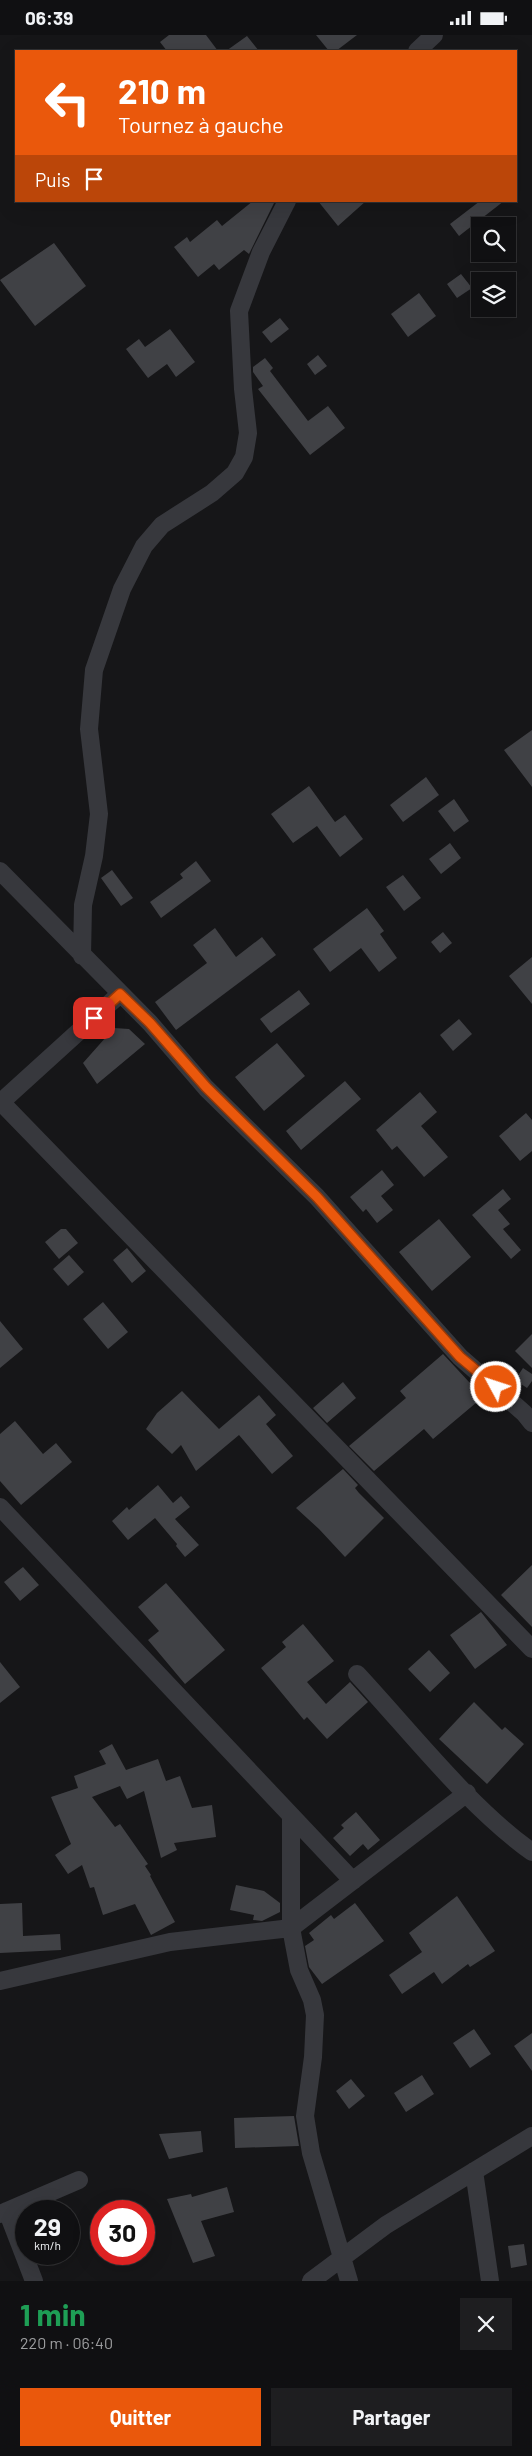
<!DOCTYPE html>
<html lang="fr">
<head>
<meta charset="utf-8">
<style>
	body { margin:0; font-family:Barlow,sans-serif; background:#1e1e20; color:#f1f3f6; height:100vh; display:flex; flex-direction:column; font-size:19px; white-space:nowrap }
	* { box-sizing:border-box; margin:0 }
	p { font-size:16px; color:#9c9d9f }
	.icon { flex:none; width:28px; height:28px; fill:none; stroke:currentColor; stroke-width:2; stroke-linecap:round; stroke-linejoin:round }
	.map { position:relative; height:2246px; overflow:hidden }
	.side { display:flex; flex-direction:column; background:#101012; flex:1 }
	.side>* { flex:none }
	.hud { position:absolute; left:15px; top:15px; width:502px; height:152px; border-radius:0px; box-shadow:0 5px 20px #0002,0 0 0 1px #303032; background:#ea580c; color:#fff; overflow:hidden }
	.controls { position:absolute; left:471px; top:182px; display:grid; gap:10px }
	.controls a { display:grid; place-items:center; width:45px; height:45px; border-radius:0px; background:#101012; box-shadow:0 5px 20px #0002,0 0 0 1px #303032; font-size:25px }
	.speed { position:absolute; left:15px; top:2165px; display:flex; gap:10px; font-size:25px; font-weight:700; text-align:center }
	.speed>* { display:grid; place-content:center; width:65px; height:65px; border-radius:50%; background:#101012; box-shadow:0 5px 20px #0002,0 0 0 1px #303032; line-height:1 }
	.speed small { font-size:12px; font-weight:400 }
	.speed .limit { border:8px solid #d22; background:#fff; color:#111 }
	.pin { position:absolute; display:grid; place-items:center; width:42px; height:42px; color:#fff; margin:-21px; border-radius:10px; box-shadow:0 2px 8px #0006 }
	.me { position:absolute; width:55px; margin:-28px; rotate:310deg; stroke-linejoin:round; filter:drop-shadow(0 0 4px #0008) }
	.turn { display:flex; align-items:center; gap:18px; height:105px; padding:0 20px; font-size:22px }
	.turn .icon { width:65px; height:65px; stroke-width:2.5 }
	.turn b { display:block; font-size:35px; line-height:42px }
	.then { display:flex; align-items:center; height:48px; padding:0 20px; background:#0003; gap:10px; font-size:19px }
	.round { display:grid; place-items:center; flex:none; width:52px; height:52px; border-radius:0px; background:#1e1e20 }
	.summary { display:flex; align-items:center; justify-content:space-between; height:85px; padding:0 20px }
	h1 { font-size:30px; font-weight:700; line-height:38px; color:#1e9e55 }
	.action { display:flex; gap:10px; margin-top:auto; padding:10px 20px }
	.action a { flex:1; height:58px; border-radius:0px; background:#ea580c; color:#fff; font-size:20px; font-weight:700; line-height:58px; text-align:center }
	.action a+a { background:#1e1e20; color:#f1f3f6 }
	.status { display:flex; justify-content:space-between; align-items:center; height:35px; padding:0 25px; background:#101012; direction:ltr }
	.status svg { height:14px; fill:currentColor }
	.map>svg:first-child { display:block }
</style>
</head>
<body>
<div class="status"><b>06:39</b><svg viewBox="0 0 49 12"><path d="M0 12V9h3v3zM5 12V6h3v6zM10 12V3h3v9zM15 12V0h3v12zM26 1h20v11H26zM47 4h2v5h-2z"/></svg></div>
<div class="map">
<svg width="532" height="2246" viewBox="0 0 532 2246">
	<rect width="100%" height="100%" fill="#161618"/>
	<!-- building -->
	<path fill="#404145" d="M169 0H206L218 16H167L160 7Z
		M316 0H357L336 16H329Z
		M247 1 259 16H226Z
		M253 166H275L249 219 244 215 219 235 214 229 198 242 174 212 187 202 190 207 217 185 222 191Z
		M318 166H366L338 191Z
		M480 166H504L459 201 450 189Z
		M54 208 86 251 35 291 0 245Z
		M461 239 472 253 457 263 447 249Z
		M419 258 436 281 408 302 391 279Z
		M280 283 289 294 271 308 262 297Z
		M170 294 195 327 176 342 167 329 148 343 126 314 139 304 145 312Z
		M318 320 327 331 315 340 307 329Z
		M265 323 273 333 270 336 308 386 328 371 345 393 310 420 258 354 263 351 253 337V332Z
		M532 695V752L504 715Z
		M426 742 439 760 403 787 390 770Z
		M309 751 335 787 345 780 363 804 340 822 317 791 293 808 271 779Z
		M454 764 469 786 454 797 438 776Z
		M450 808 461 823 441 839 429 824Z
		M196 826 211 846 161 883 150 867 183 843 180 839Z
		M112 835 133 863 121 871 101 843Z
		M403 840 421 863 404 876 386 852Z
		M367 873 384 896 380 899 397 923 379 937 361 913 330 937 313 914Z
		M215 893 236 922 262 902 276 920 176 995 155 967 207 928 193 910Z
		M443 897 452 908 440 918 431 907Z
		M532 922V969L509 941Z
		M299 955 310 969 271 998 260 984Z
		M459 984 472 999 453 1016 440 1000Z
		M114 993 129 994 145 1009 97 1049 83 1028Z
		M277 1008 305 1041 264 1076 235 1042Z
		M345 1046 361 1064 301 1115 286 1096Z
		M420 1057 437 1077 421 1091 448 1122 424 1142 397 1111 392 1115 376 1095Z
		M526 1078 532 1085V1116L520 1126 499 1101Z
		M382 1135 394 1150 381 1161 393 1175 377 1188 366 1174 363 1177 350 1162Z
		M503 1154 511 1164 498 1175 510 1189 503 1194 521 1215 511 1224 472 1180Z
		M439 1184 471 1222 432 1256 399 1217Z
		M61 1194H66L78 1208 59 1224 45 1207Z
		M127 1213 146 1236 132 1248 113 1225Z
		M69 1220 84 1237 68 1251 53 1234Z
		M103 1267 128 1297 108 1314 83 1284Z
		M0 1286 23 1314 0 1333Z
		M532 1299V1333L515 1316Z
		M443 1319 483 1362 433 1404 424 1394 374 1436 349 1411 406 1363 400 1356Z
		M523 1333 532 1339V1346L527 1353 515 1345Z
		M343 1347 356 1363 327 1388 313 1373Z
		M182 1356 219 1394 259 1360 276 1380 266 1389 293 1421 272 1439 239 1400 196 1436 181 1410 172 1419 146 1394 157 1378Z
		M15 1386 43 1419 56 1408 72 1427 21 1470 0 1446V1399Z
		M343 1434 358 1450 355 1453 359 1458 384 1483 345 1522 319 1494 296 1473Z
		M158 1450 173 1468 181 1461 190 1472 175 1484 199 1510 185 1522 176 1511 177 1509 155 1483 128 1505 112 1486 127 1472 129 1475Z
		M532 1530V1592L501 1560Z
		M23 1532 39 1550 20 1566 4 1547Z
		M166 1548 225 1615 185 1649 148 1605 159 1596 138 1572Z
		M481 1577 507 1610 475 1634 450 1600Z
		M303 1589 334 1626 307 1647 326 1669 350 1647 368 1667 327 1704 307 1682 304 1685 261 1633 286 1612 282 1607Z
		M429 1615 450 1638 430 1657 408 1634Z
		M0 1627 20 1652 0 1668Z
		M474 1667 502 1695 505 1692 524 1709 487 1749 439 1704Z
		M112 1709 126 1735 158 1724 166 1746 180 1741 192 1773 212 1770 216 1802 174 1808 177 1815 161 1823 144 1756 127 1764 120 1751 92 1762 115 1792 120 1789 148 1829 145 1831 151 1840 150 1841 175 1887 151 1900 135 1869 103 1880 94 1852 90 1853 82 1830 68 1839 55 1820 71 1809 51 1762 78 1753 74 1741 106 1729 99 1716Z
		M356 1777 380 1805 368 1815 363 1809 350 1821 333 1803 344 1793 341 1790Z
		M236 1850 264 1856 280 1868V1877L262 1886 253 1885 254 1880 230 1875Z
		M457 1861 495 1916 470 1932 468 1929 442 1949 434 1937 402 1959 389 1940 422 1917 409 1898Z
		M22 1868 23 1901 60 1899 61 1915 0 1918V1869Z
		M355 1868 384 1906 322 1949 309 1932 305 1911 314 1905 309 1898 331 1880 334 1884Z
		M474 1994 491 2019 470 2033 453 2008Z
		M532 1998V2036L514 2011Z
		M422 2040 434 2059 406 2077 394 2058Z
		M351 2044 365 2061 349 2074 336 2056Z
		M294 2081 299 2111 235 2113 234 2083Z
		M201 2096 203 2117 169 2124 159 2099Z
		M227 2152 234 2177 201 2186 215 2221 193 2228 167 2164 191 2159 192 2162Z
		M524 2209 527 2230 511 2233 508 2211Z"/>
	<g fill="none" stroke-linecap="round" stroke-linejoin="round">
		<!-- minor -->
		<path stroke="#37383d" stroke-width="18" d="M417 16 434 0
			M0 836 150 988 206 1053 317 1162 460 1322 524 1378 532 1388
			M82 921 83 870 94 821 99 779 89 694 94 635 122 554 144 511 162 490 212 458 235 438 244 422 248 398 243 354 239 276 261 217 287 166
			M1 1067 532 1614
			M0 1068 120 959
			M0 1472 353 1846
			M357 1639C410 1696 469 1772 532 1817
			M291 1781V1893L299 1935 312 1965 315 1980 313 2022 305 2081 311 2118 349 2246
			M0 1946 170 1907 291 1893 467 1758
			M474 2136 490 2246
			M7 2176 34 2246
			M0 2179 79 2145
			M311 2246 386 2190 532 2101"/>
	</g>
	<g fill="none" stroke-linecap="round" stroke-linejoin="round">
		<defs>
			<path id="route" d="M94 983 120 959 150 988 206 1052 317 1162 460 1322 496 1352"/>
		</defs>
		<!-- route casing -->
		<use href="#route" stroke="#983908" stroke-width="12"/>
		<!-- route -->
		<use href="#route" stroke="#ea580c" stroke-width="9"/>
	</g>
</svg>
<div class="controls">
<a><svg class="icon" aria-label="search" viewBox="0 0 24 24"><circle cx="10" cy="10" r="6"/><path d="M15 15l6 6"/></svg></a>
<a><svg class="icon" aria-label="layers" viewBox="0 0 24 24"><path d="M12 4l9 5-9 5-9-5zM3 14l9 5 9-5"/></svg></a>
</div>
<div class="speed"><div>29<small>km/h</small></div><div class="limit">30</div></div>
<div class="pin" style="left:94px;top:983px;background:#d93025"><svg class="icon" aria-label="arrive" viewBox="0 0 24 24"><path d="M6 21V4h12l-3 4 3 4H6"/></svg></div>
<svg class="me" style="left:496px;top:1352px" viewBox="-20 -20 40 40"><circle r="17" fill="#ea580c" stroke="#fff" stroke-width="3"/><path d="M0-11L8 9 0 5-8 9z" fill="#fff"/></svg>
<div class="hud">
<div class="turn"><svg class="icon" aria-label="left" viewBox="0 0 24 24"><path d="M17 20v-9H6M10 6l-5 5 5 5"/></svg><div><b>210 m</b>Tournez à gauche</div></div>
<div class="then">Puis<svg class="icon" aria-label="arrive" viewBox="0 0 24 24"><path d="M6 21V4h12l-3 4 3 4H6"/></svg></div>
</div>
</div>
<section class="side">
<div class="summary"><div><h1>1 min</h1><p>220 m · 06:40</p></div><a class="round"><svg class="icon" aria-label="close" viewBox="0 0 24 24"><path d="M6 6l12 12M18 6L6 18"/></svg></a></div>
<div class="action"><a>Quitter</a><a>Partager</a></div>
</section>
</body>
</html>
